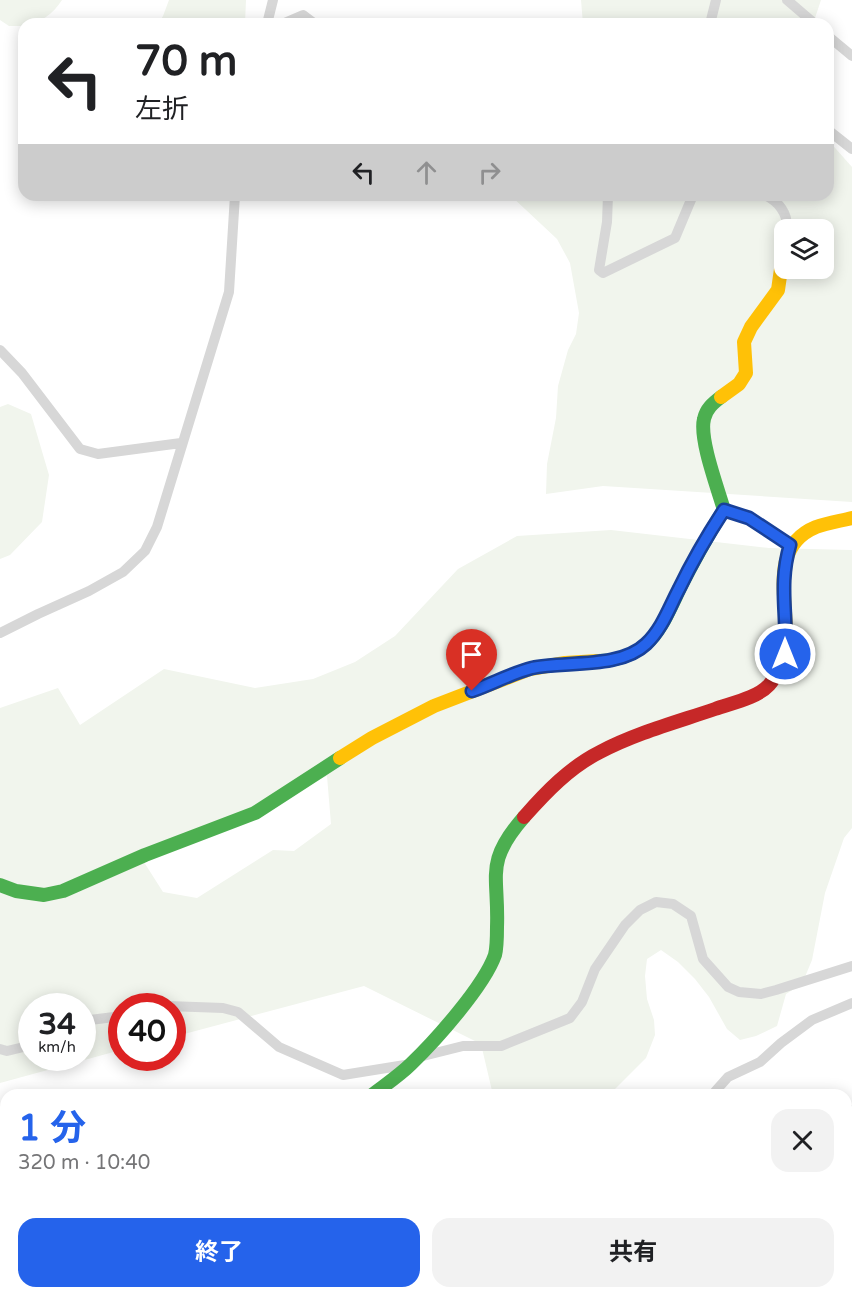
<!DOCTYPE html>
<html lang="ja">
<head>
<meta charset="utf-8">
<style>
	body { margin:0; font-family:"Varela Round","Noto Sans JP",sans-serif; background:#f2f2f2; color:#202124; height:100vh; display:flex; flex-direction:column; font-size:22px; white-space:nowrap }
	* { box-sizing:border-box; margin:0 }
	p { font-size:20px; color:#757577 }
	.icon { flex:none; width:33px; height:33px; fill:none; stroke:currentColor; stroke-width:2; stroke-linecap:round; stroke-linejoin:round }
	.map { position:relative; flex:1; overflow:hidden }
	.panel { position:absolute; left:0px; top:1089px; width:852px; height:210px; display:flex; flex-direction:column; background:#fff; border-radius:18px 18px 0 0; box-shadow:0 3px 15px #0003 }
	.panel>* { flex:none }
	.banner { position:absolute; left:18px; top:18px; width:816px; height:183px; border-radius:18px; box-shadow:0 3px 15px #0003; background:#fff; color:#202124; overflow:hidden }
	.tools { position:absolute; left:774px; top:219px; display:grid; gap:12px }
	.tools a { display:grid; place-items:center; width:60px; height:60px; border-radius:12px; background:#fff; box-shadow:0 3px 15px #0003; font-size:30px }
	.speed { position:absolute; left:18px; top:993px; display:flex; gap:12px; font-size:30px; font-weight:700; text-align:center }
	.speed>* { display:grid; place-content:center; width:78px; height:78px; border-radius:50%; background:#fff; box-shadow:0 3px 15px #0003; line-height:1 }
	.speed small { font-size:15px; font-weight:400 }
	.speed .limit { border:9px solid #d22; background:#fff; color:#111 }
	.pin { position:absolute; display:grid; place-items:center; width:51px; height:51px; color:#fff; margin:-62px -26px; border-radius:50% 50% 50% 0; rotate:-45deg; box-shadow:0 0 6px #0007 }
	.pin .icon { rotate:45deg }
	.me { position:absolute; width:66px; margin:-33px; rotate:0deg; stroke-linejoin:round; filter:drop-shadow(0 0 4px #0008) }
	.turn { display:flex; align-items:center; gap:21px; height:126px; padding:0 18px; font-size:27px }
	.turn .icon { width:78px; height:78px; stroke-width:2.5 }
	.turn b { display:block; font-size:42px; line-height:51px }
	.lanes { display:flex; align-items:center; height:57px; padding:0 18px; background:#0003; justify-content:center; gap:30px; direction:ltr }
	.lanes .off { opacity:.35 }
	.round { display:grid; place-items:center; flex:none; width:63px; height:63px; border-radius:18px; background:#f2f2f2 }
	.summary { display:flex; align-items:center; justify-content:space-between; height:102px; padding:0 18px }
	h1 { font-size:36px; font-weight:700; line-height:45px; color:#2563eb }
	.action { display:flex; gap:12px; margin-top:auto; padding:12px 18px }
	.action a { flex:1; height:69px; border-radius:18px; background:#2563eb; color:#fff; font-size:24px; font-weight:700; line-height:69px; text-align:center }
	.action a+a { background:#f2f2f2; color:#202124 }
	.map>svg:first-child { display:block }
</style>
</head>
<body>
<div class="map">
<svg width="852" height="1299" viewBox="0 0 852 1299">
	<rect width="100%" height="100%" fill="#fff"/>
	<!-- green -->
	<path fill="#f1f5ed" fill-rule="evenodd" d="M0 0H62C53 14 40 24 24 24L23 26H9L0 20Z
		M169 0H246L245 24H158L163 16Z
		M581 0H821L813 24H583Z
		M828 140 852 167V502L603 486 546 494 547 464 556 418 558 386 568 350 576 334 579 313 570 263 557 239 510 195H828ZM784 230H824V268H784Z
		M8 404 31 414 49 475 42 522 10 555 0 559V407Z
		M611 530 769 548 852 550V828L844 838 825 893 812 960 802 984 786 994 777 1026 756 1036 740 1040 727 1029 709 997 695 979 678 962 661 950 647 959 645 976 647 999 654 1020 655 1035 646 1058 609 1095H493L481 1044 364 986 173 1037 172 1006H122L121 1050 0 1083V708L58 688 80 725 164 669 255 688 313 679 355 662 395 636 458 569 517 536ZM327 776 331 824 294 851 273 850 197 898 163 892 142 859ZM32 1006H82V1058H32Z
		M238 1293H681L678 1299H236Z"/>
	<g fill="none" stroke-linecap="round" stroke-linejoin="round">
		<!-- street -->
		<path stroke="#d7d7d7" stroke-width="10" d="M787 0 815 24
			M267 24 273 0
			M282 24 303 15 315 24
			M710 24 716 0
			M828 36 852 56
			M828 130 852 149
			M608 195 607 222 599 270 603 273 675 238 693 195
			M765 195C779 202 788 213 787 230
			M0 350 22 373 80 449 98 454 181 443
			M724 510 749 518 790 545
			M0 633 38 614 89 591 123 572 145 551 157 527 229 292 235 195
			M168 1006 223 1008 238 1012 279 1047 343 1075 405 1065
			M82 1021 122 1016
			M0 1049 7 1051 32 1045
			M419 1057 463 1046H501L570 1018 582 1002 595 969 625 925 640 910 656 902 673 904 691 916 703 959 728 987 739 992 761 994 776 990 852 966
			M712 1095 728 1077 760 1062 781 1043 812 1020 852 1003
			M846 1117 852 1110
			M846 1189 852 1196
			M25 1299 27 1293
			M510 1299 522 1293"/>
		<!-- fast -->
		<path stroke="#4caf50" stroke-width="14" d="M598 661C614 661 632 656 645 645 663 630 672 603 683 582 696 557 709 533 724 510 718 489 699 439 704 419 706 409 713 403 721 397
			M0 885 16 891 44 895 63 891 145 855 255 813 340 758
			M372 1095C385 1085 400 1075 411 1064 436 1040 484 986 495 955 497 947 497 936 497 927 499 874 484 863 524 817"/>
		<!-- slow -->
		<path stroke="#ffc107" stroke-width="14" d="M721 397 739 384 746 373 744 342 751 327 778 290 784 248
			M785 647C791 607 765 548 816 527 827 523 840 521 852 518
			M340 758 372 738 434 706 530 669 565 663 598 661"/>
		<!-- jam -->
		<path stroke="#c62828" stroke-width="14" d="M524 817C546 792 570 767 600 752 636 733 677 722 715 709 732 703 757 698 769 685 778 675 783 660 785 647"/>
	</g>
	<g fill="none" stroke-linecap="round" stroke-linejoin="round">
		<defs>
			<path id="route" d="M472 691C492 684 512 673 532 668 566 661 620 669 646 644 662 629 669 608 679 589 692 562 707 536 724 510L749 518 790 545C778 586 788 614 785 654"/>
		</defs>
		<!-- route casing -->
		<use href="#route" stroke="#184099" stroke-width="15"/>
		<!-- route -->
		<use href="#route" stroke="#2563eb" stroke-width="10"/>
	</g>
</svg>
<div class="tools">
<a><svg class="icon" aria-label="layers" viewBox="0 0 24 24"><path d="M12 4l9 5-9 5-9-5zM3 14l9 5 9-5"/></svg></a>
</div>
<div class="speed"><div>34<small>km/h</small></div><div class="limit">40</div></div>
<div class="pin" style="left:472px;top:691px;background:#d93025"><svg class="icon" aria-label="arrive" viewBox="0 0 24 24"><path d="M6 21V4h12l-3 4 3 4H6"/></svg></div>
<svg class="me" style="left:785px;top:654px" viewBox="-20 -20 40 40"><circle r="17" fill="#2563eb" stroke="#fff" stroke-width="3"/><path d="M0-11L8 9 0 5-8 9z" fill="#fff"/></svg>
<div class="banner">
<div class="turn"><svg class="icon" aria-label="left" viewBox="0 0 24 24"><path d="M17 20v-9H6M10 6l-5 5 5 5"/></svg><div><b>70 m</b>左折</div></div>
<div class="lanes"><svg class="icon" aria-label="left" viewBox="0 0 24 24"><path d="M17 20v-9H6M10 6l-5 5 5 5"/></svg><svg class="icon off" aria-label="ahead" viewBox="0 0 24 24"><path d="M12 20V5M6 11l6-6 6 6"/></svg><svg class="icon off" aria-label="right" viewBox="0 0 24 24"><path d="M7 20v-9h11M14 6l5 5-5 5"/></svg></div>
</div>
<section class="panel">
<div class="summary"><div><h1>1 分</h1><p>320 m · 10:40</p></div><a class="round"><svg class="icon" aria-label="close" viewBox="0 0 24 24"><path d="M6 6l12 12M18 6L6 18"/></svg></a></div>
<div class="action"><a>終了</a><a>共有</a></div>
</section>
</div>
</body>
</html>
